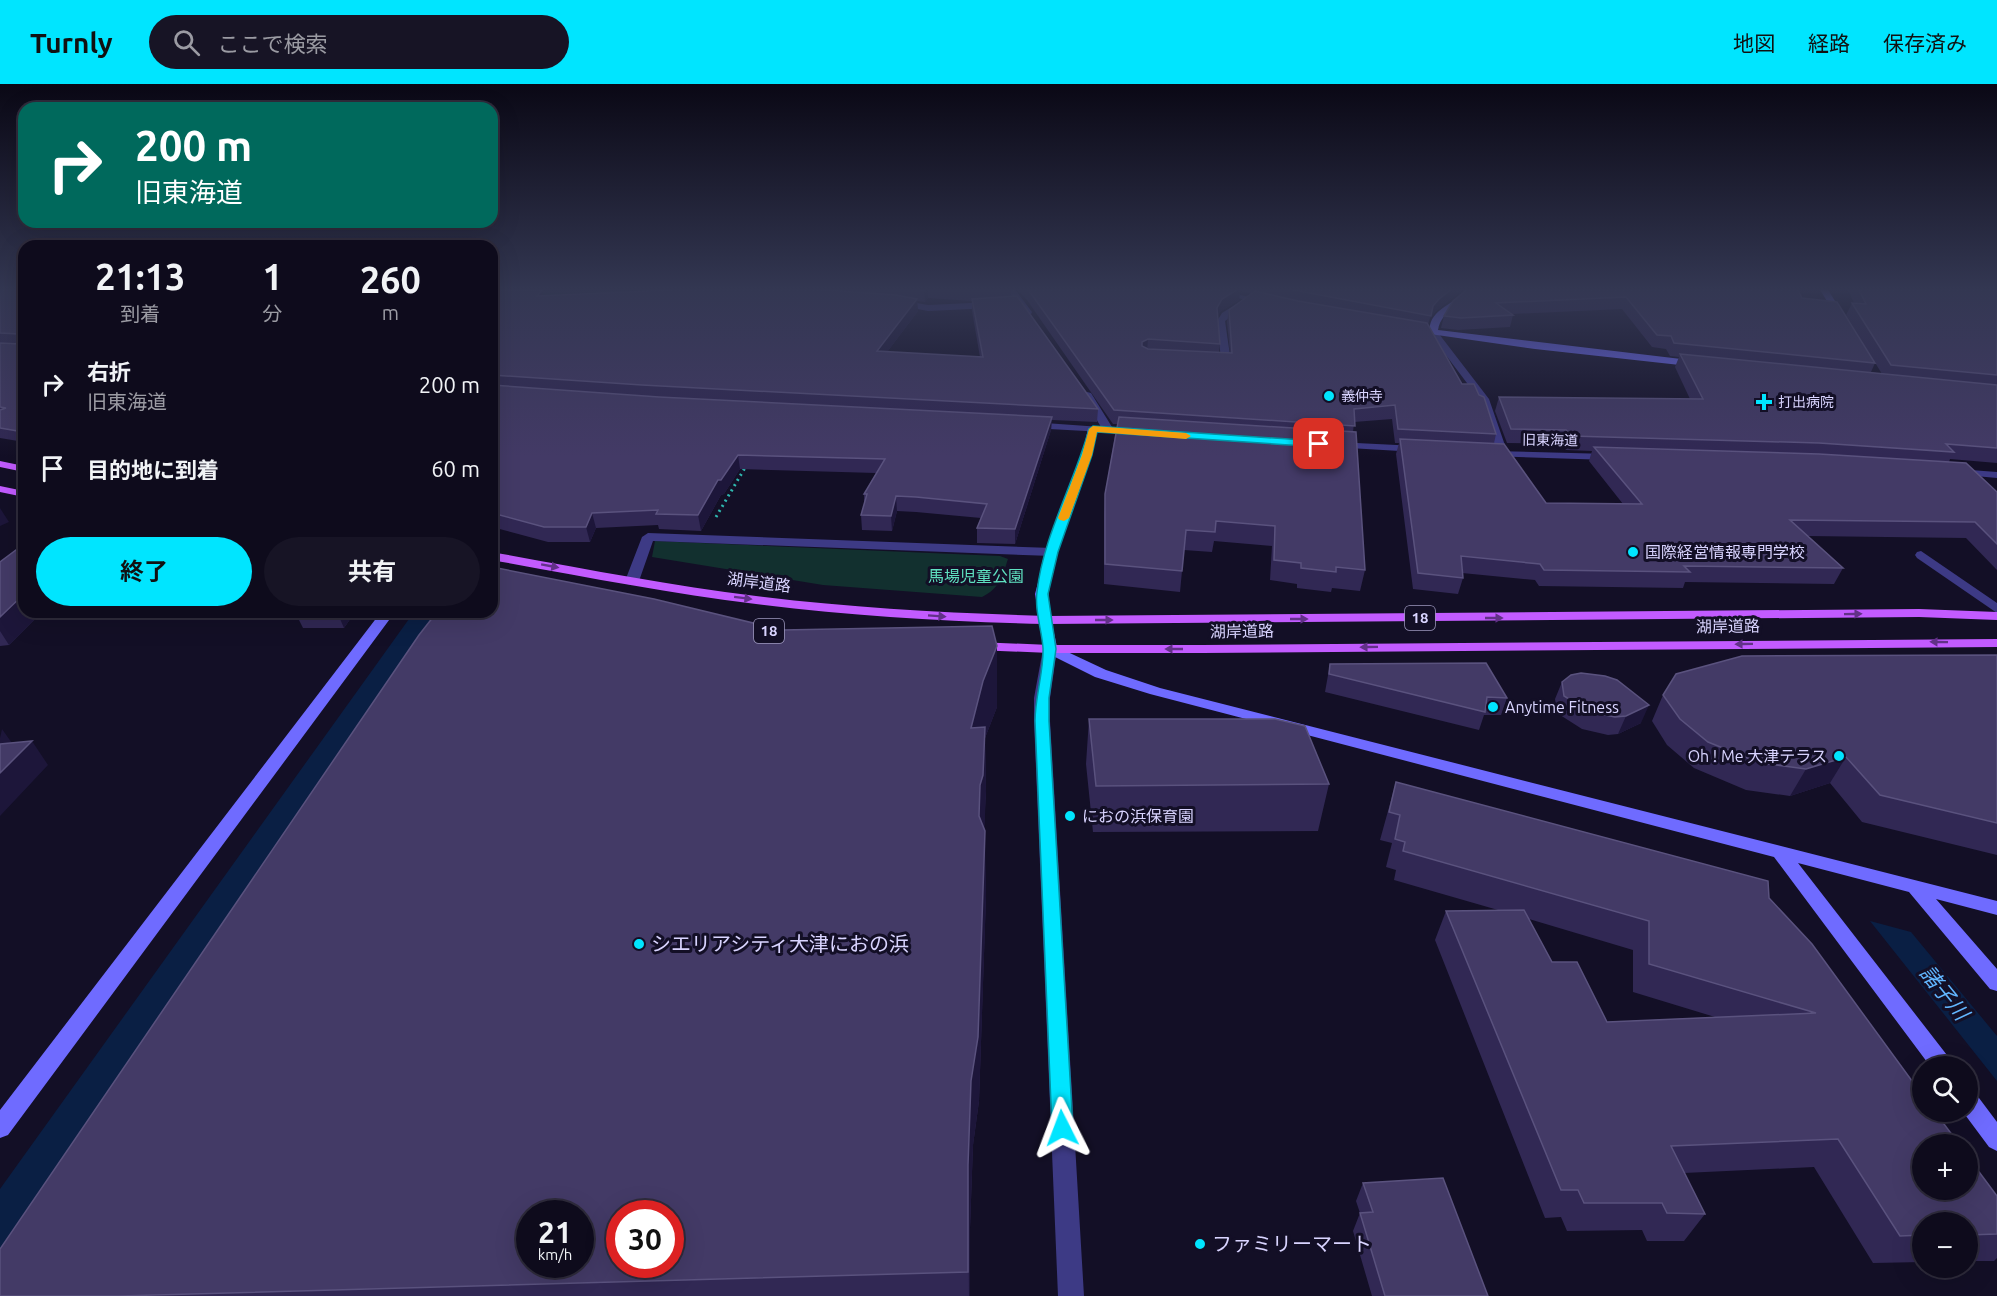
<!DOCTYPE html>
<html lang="ja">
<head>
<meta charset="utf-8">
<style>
	body { margin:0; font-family:Ubuntu,"Noto Sans JP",sans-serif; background:#171425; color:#f1f3f6; height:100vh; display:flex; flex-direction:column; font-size:22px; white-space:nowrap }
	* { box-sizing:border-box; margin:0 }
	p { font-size:20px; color:#9b9ba3 }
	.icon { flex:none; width:33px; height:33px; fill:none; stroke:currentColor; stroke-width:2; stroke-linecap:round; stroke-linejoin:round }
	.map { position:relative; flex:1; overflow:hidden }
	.side { position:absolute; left:18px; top:156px; width:480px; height:378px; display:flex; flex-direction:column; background:#0e0b1c; border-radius:18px; box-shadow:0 6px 24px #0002,0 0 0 2px #2e2b3b }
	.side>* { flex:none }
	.banner { position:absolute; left:18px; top:18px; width:480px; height:126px; border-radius:18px; box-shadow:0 6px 24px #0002,0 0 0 2px #2e2b3b; background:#00695c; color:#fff; overflow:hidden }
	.controls { position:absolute; left:1912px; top:972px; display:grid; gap:12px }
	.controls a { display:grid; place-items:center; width:66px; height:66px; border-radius:50%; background:#0e0b1c; box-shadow:0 6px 24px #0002,0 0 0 2px #2e2b3b; font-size:30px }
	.speed { position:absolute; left:516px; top:1116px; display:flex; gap:12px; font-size:30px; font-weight:700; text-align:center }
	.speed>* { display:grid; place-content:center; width:78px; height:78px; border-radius:50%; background:#0e0b1c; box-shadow:0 6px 24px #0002,0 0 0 2px #2e2b3b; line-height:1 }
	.speed small { font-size:15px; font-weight:400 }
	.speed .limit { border:9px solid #d22; background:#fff; color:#111 }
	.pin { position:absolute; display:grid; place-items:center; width:51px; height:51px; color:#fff; margin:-26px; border-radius:12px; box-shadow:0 3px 9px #0006 }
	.me { position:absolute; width:66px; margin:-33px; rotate:357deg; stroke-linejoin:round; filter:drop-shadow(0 0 4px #0008) }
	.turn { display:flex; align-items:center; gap:21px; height:126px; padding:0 18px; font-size:27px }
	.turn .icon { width:78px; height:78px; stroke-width:2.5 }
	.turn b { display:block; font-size:42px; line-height:51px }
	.eta { display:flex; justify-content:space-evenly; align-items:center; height:102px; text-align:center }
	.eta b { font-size:36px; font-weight:700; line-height:42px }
	.action { display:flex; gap:12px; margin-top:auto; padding:12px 18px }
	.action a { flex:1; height:69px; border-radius:36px; background:#00e5ff; color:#111; font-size:24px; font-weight:700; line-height:69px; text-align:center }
	.action a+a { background:#171425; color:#f1f3f6 }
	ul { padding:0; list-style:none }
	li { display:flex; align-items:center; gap:18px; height:84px; padding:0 18px }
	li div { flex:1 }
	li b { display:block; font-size:22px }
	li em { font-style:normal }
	header { display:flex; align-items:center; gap:36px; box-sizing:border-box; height:84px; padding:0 30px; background:#00e5ff; color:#111 }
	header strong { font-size:28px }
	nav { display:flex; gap:33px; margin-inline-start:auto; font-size:21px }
	.search { width:420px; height:54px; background:#171425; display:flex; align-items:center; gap:15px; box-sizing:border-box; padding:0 21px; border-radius:33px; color:#9b9ba3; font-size:22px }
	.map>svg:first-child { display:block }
</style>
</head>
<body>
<header>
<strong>Turnly</strong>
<div class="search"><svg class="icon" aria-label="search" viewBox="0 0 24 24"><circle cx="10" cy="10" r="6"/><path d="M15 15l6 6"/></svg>ここで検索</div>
<nav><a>地図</a><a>経路</a><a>保存済み</a></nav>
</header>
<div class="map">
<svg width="1997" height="1212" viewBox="0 0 1997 1212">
	<rect width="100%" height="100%" fill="#130f26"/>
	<!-- green -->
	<path fill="#12302f" d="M492 204H664L649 205 629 214 492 215Z
		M655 457 1000 472 1008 475C1002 493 1000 504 982 513L823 501 652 473Z"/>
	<!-- water -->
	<path fill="#0a1f44" d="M414 528H440L0 1165V1105Z
		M1870 837 1911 848 1997 952V997Z"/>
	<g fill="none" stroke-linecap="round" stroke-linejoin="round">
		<!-- path -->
		<path stroke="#2fb8b0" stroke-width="3" stroke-dasharray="2 4" stroke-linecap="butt" d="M716 433 746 382"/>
		<!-- lane -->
		<path fill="#3d3a85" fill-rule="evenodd" d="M1243 216 1250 218 1225 237 1231 278 1226 281 1212 279V275H1221L1217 237 1222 229Z
			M1430 246H1436L1489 315 1508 370 1507 372 1503 373 1498 370 1479 315 1430 250Z
			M1921 467 1997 519V529L1917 474 1915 471 1917 468Z"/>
		<!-- street -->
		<path fill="#3d3a85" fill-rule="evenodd" d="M1006 204H1014L1032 228 1031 230H1025Z
			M1198 204H1211L1270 218 1266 221Z
			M900 216 928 221 992 218 996 221 992 224 928 227 897 221 896 219Z
			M1087 308 1091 309 1112 343 1140 346V350L1031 344 1026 341 1031 338 1101 343 1082 311Z
			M1336 358 1417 362 1422 365 1417 368 1332 363 1331 361Z
			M1492 367 1609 370 1615 373 1609 376 1488 372 1487 370Z
			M1957 385 1997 388V394L1953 390V386Z
			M648 449 1052 464 1058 468 1052 472 653 457 639 497 632 501 627 500 625 497 642 453Z
			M1050 561 1057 565 1050 614V637L1084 1212H1058L1034 637V614L1043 565Z"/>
		<!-- secondary -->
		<path fill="#6f6bff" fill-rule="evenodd" d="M1468 204H1476C1464 221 1442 224 1438 246L1698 277 1703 280 1698 283 1535 265 1430 250C1426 225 1456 221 1468 204Z
			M1819 204H1827L1846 235 1845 237H1839Z
			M1093 342 1098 345C1086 400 1055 452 1049 508 1047 525 1054 546 1057 563L1106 586 1160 604 1997 817V831L1936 815 1997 885V907L1990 905 1909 808 1798 779 1950 975 1952 982H1930L1774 773 1150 610 1095 593 1045 568 1035 510 1046 468 1082 371 1088 345Z
			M381 528H395L8 1051 0 1054V1026Z
			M1968 1007 1976 1010 1997 1038V1067L1989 1063 1963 1028H1968Z"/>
		<!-- primary -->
		<path fill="#c25bff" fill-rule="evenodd" d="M0 377 24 382V388L0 383Z
			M0 402 24 407V413L0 408Z
			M492 468C580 484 668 501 756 512 853 524 949 529 1046 532L1919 525 1997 528V536L1919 533 1046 540C949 538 853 532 756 520 668 509 580 492 492 476Z
			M1997 555V563L1202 569H1050L976 566 969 562 976 558 1050 561H1202Z"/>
	</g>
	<!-- wall -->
	<path fill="#312854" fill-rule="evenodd" d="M0 204H24V358L0 354Z
		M672 204H1011V213L1098 325 1097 338 1052 336 1051 346 1015 460 977 459V444L981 434 916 428 897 427 892 447 862 446 861 431 864 420V410L876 389 740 385 724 410 721 411 701 447 659 445 658 441 596 444 590 458H548L492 443V207L542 206 543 212 672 206ZM928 214 972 217V227L980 273 887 268 918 227 917 217 925 218Z
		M1016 204H1465L1436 227 1430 234 1428 241 1462 300 1496 350 1494 359 1546 419 1623 420 1589 377 1592 367 1566 366 1561 360 1507 359 1495 327 1499 313 1690 315 1675 283 1679 273 1670 272 1666 265 1652 263 1622 225 1512 230 1513 231 1510 243 1458 246 1441 244 1444 232 1469 204 1802 214 1875 279 1871 288 1882 290 1846 231 1852 219H1854L1847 204H1997V379L1950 375 1949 378 1997 408V486L1966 454 1807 452 1843 484 1834 500 1685 498 1683 504 1539 502 1535 496 1462 489 1463 494 1458 510 1413 505 1396 370 1399 359H1395L1392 335 1354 338 1353 348 1365 486 1360 507 1332 504 1331 508 1297 504V500L1270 496 1272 462 1214 457 1212 468 1184 466 1180 508 1104 500V430L1105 410 1117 340H1113L1027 216ZM1240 207 1252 210 1229 226 1227 238 1230 269 1219 268 1220 260 1217 232 1221 227 1239 216Z
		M0 478 24 528H42L9 561 0 562Z
		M295 528H355L344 544H303Z
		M782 546 997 562V623L985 654 986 707 984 744 986 812 979 1017 973 1061 970 1144V1212H0Z
		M1997 571V771L1862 738 1830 699 1790 712 1746 706 1694 684 1667 661 1652 637 1663 611Z
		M1330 580 1507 614 1501 631H1484L1479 646 1325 608Z
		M1562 598 1641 639 1618 650 1608 651 1582 645 1557 629 1555 615Z
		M1089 635 1329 700 1318 747 1093 748 1086 680Z
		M1396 698 1769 814 1997 1112V1174L1994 1177H1968V1138H1923V1178L1873 1179 1814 1083 1684 1089 1705 1130 1684 1157H1647L1642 1146 1567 1147 1561 1133 1545 1134 1435 856 1446 827 1498 826 1394 796 1396 786 1386 783 1392 759 1380 756ZM1529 835 1633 866V908L1715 933 1607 938 1552 878Z
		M1363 1099 1488 1212H1372L1353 1147 1360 1129 1356 1117Z"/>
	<!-- shaded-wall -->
	<path fill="#1d163a" d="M927 204H928V214L925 218 924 206Z
		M1240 204 1239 216 1221 227 1215 236 1217 224 1222 215Z
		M1453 204H1465L1436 227 1430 234 1428 244 1433 222 1439 215Z
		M542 206 545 218 537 212Z
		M917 215 918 227 878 280 877 267Z
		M1148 255 1147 268 1141 271 1142 258Z
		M1052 333 1051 346 1015 460V445Z
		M738 371 740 385 724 410 721 411 701 447 698 431 718 396Z
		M896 412 897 427 892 447 891 432Z
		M0 424 9 438 0 442Z
		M592 429 596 444 590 458 586 443Z
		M24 510V528H42L9 561 0 547V533Z
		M337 528H355L344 544Z
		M997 562V623L985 654 986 707 984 755 972 707 971 644 983 597Z
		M1649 621 1641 639 1618 650 1626 632Z
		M2 645 19 669 32 657 48 681 0 732V654Z
		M1846 673 1830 699 1790 712 1806 685Z
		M985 747 986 812 979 1017 973 1061 970 1144V1212H969L968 1081 971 997Z"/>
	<!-- building -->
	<path fill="#433a66" stroke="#5a527e" stroke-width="1.5" fill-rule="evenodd" d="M0 204H24V348L0 344V326L6 324 0 323V259L20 260 19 250 0 249Z
		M672 204H808L811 205 896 211 917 215 877 267 983 273 972 215 1017 212 1098 325 642 301 492 291V207L542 206 537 212 672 206Z
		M910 204H927L924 206Z
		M950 204H1002L970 205Z
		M1027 204H1240L1222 215 1217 224 1220 260 1148 255 1142 258V262L1148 265 1232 269 1229 226 1255 207 1298 217 1427 239 1462 300H1474L1479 311 1484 313 1496 350 1398 345 1395 321 1354 325 1355 342 1114 326Z
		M1283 204H1453L1439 215 1433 222 1431 232Z
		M1469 204H1797L1802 214 1837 218 1875 279 1674 259 1671 252 1657 251 1626 213 1496 219 1513 231 1461 234 1444 232 1453 217Z
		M1858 204H1997V291L1891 281 1852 219 1866 220Z
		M1680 270 1997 301V364L1946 360 1954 368 1819 359 1571 352 1566 346 1511 345 1499 313 1703 315Z
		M492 301 659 313 1052 333 1015 445 977 444 987 420 916 413 896 412 891 432 861 431 867 410H864L885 375 738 371 721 396H718L698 431 656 430 658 426 592 429 586 443H544L492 429Z
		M1119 333 1356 348 1365 486 1336 483V488L1301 484V479L1274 476 1275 442 1216 437 1215 448 1186 446 1182 487 1105 480V410Z
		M1400 355 1504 360 1546 419 1642 420 1594 363 1819 370 1966 379 1997 408V460L1975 438 1790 436 1843 484 1684 482 1690 488 1544 486 1540 480 1461 472 1463 494 1418 489Z
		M24 460V510L0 533V478Z
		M492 483 654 515 782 546 992 542 997 562 983 597 971 644 985 643 983 691 980 701 979 732 985 747 978 953 971 997 968 1081V1188L119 1212H0V1165L419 551 437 528H492ZM530 1130H580V1180H530ZM620 1130H670V1180H620Z
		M1997 571V739L1880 711 1846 673 1806 685 1760 679 1708 658 1680 635 1663 611 1676 590 1742 572Z
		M1486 579 1507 614 1487 613 1485 628 1329 590 1330 580Z
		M1581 589 1605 592 1617 596 1649 621 1626 632 1615 633 1590 628 1564 612 1562 598 1571 591Z
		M1089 635H1275L1305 642 1329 700 1096 702Z
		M32 657 0 689V660Z
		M1396 698 1768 797 1769 814 1812 860 1923 1012V1028H1935L1959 1060H1923V1106H1968V1073L1997 1112V1150L1968 1151V1138H1923V1151L1900 1152 1838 1055 1671 1062 1705 1130 1667 1129 1662 1119H1584L1578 1106H1561L1446 827 1524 826 1552 878H1577L1607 938 1816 929 1649 880V837L1403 767 1405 758 1395 755 1400 731 1389 728Z
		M1443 1094 1488 1212H1385L1360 1129 1373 1128 1363 1099Z"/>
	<!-- one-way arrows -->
	<defs><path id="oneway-solid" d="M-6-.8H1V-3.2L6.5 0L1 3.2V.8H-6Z" transform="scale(1.5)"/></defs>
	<g fill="#623188">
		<use href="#oneway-solid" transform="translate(550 482) rotate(10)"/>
		<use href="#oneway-solid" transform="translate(743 514) rotate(7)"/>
		<use href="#oneway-solid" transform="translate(1853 530) rotate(-1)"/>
		<use href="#oneway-solid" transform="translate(937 532) rotate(4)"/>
		<use href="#oneway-solid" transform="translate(1494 534)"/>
		<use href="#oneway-solid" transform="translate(1299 535)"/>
		<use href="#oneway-solid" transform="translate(1104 536)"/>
		<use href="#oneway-solid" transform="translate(1939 558) rotate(-179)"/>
		<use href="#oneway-solid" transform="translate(1744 560) rotate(179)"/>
		<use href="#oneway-solid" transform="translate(1369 563) rotate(179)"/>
		<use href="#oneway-solid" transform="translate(1174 565) rotate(180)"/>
	</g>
	<!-- sky -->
	<linearGradient id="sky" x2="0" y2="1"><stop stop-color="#0a0815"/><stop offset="0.55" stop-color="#333752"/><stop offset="1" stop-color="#333752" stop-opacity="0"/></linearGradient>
	<rect width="1997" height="373" fill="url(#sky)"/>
	<!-- route -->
	<path fill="#00e5ff" stroke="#0095a6" stroke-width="1.5" d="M1093 342 1319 357 1324 360 1319 363 1097 348 1092 371 1058 468 1048 510 1056 565 1049 614V637L1073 1044 1070 1051 1062 1054 1055 1051 1052 1044 1035 637C1035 613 1044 586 1043 564 1042 546 1034 526 1037 508 1043 452 1074 400 1089 345Z"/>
	<!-- slow -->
	<path fill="#f59e0b" d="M1093 342 1186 349 1191 352 1186 355 1097 348 1092 371 1069 434 1064 437 1060 436 1058 434 1082 371 1089 345Z"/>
	<!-- markers -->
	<g fill="#00e5ff" stroke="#130f26" stroke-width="2">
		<circle cx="1329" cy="312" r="6"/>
		<path d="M1761 309h6v6h6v6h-6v6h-6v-6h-6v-6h6z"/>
		<circle cx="1633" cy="468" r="6"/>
		<circle cx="1493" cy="623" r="6"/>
		<circle cx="1839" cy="672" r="6"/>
		<circle cx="1070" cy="732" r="6"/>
		<circle cx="639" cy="860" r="6"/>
		<circle cx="1200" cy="1160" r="6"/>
	</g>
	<g text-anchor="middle" stroke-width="6" stroke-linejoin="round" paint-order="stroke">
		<!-- far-poi labels -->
		<g font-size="14" fill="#d9d4ff" stroke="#130f26" text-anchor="start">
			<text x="1341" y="317">義仲寺</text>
			<text x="1778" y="323">打出病院</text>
		</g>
		<!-- far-street labels -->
		<g font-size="14" fill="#d9d4ff" stroke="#130f26">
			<text transform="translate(1550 356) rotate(1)" y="5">旧東海道</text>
		</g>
		<!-- shield labels -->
		<g fill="#130f26" stroke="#9e99be" stroke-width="1.5">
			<rect x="1405" y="522" width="30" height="24" rx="4.5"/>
			<rect x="754" y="535" width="30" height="24" rx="4.5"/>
		</g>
		<g font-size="15" font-weight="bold" fill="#d9d4ff">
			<text x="1420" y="539">18</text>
			<text x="769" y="552">18</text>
		</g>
		<!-- poi labels -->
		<g font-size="16" fill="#d9d4ff" stroke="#130f26" text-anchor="start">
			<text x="1645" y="474">国際経営情報専門学校</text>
			<text x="1505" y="629">Anytime Fitness</text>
			<text x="1827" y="678" text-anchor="end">Oh ! Me 大津テラス</text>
			<text x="1082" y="738">におの浜保育園</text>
		</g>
		<!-- park labels -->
		<g font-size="16" fill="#5fe0c0" stroke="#130f26">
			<text x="976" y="498">馬場児童公園</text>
		</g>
		<!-- street labels -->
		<g font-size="16" fill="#d9d4ff" stroke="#130f26">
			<text transform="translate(759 498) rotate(7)" y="6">湖岸道路</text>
			<text transform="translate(1728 542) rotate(-1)" y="6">湖岸道路</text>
			<text transform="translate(1242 547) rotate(-1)" y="6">湖岸道路</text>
		</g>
		<!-- near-poi labels -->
		<g font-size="20" fill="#d9d4ff" stroke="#130f26" text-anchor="start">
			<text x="651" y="867">シエリアシティ大津におの浜</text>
			<text x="1212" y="1167">ファミリーマート</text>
		</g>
		<!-- near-water labels -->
		<g font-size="21" font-style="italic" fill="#62b6ff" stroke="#130f26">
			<text transform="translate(1944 909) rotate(51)" y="7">諸子川</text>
		</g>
	</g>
</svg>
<div class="controls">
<a><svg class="icon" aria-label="search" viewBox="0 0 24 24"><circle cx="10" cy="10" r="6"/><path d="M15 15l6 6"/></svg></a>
<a>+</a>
<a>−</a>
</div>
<div class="speed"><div>21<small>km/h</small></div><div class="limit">30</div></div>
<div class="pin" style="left:1319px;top:360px;background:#d93025"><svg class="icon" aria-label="arrive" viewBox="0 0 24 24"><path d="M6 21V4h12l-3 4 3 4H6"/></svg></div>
<svg class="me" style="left:1062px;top:1044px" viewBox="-20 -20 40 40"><path d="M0-17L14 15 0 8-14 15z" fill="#00e5ff" stroke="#fff" stroke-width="4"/></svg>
<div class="banner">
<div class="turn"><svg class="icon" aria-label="right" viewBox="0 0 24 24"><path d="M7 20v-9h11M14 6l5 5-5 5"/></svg><div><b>200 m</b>旧東海道</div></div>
</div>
<section class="side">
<div class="eta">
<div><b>21:13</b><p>到着</p></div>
<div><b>1</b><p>分</p></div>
<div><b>260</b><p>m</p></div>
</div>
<ul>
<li><svg class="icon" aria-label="right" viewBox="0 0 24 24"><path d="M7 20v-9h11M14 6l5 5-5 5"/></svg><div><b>右折</b><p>旧東海道</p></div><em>200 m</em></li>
<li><svg class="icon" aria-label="arrive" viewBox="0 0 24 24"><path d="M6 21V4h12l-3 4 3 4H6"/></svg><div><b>目的地に到着</b></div><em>60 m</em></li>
</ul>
<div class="action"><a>終了</a><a>共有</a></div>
</section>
</div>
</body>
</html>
